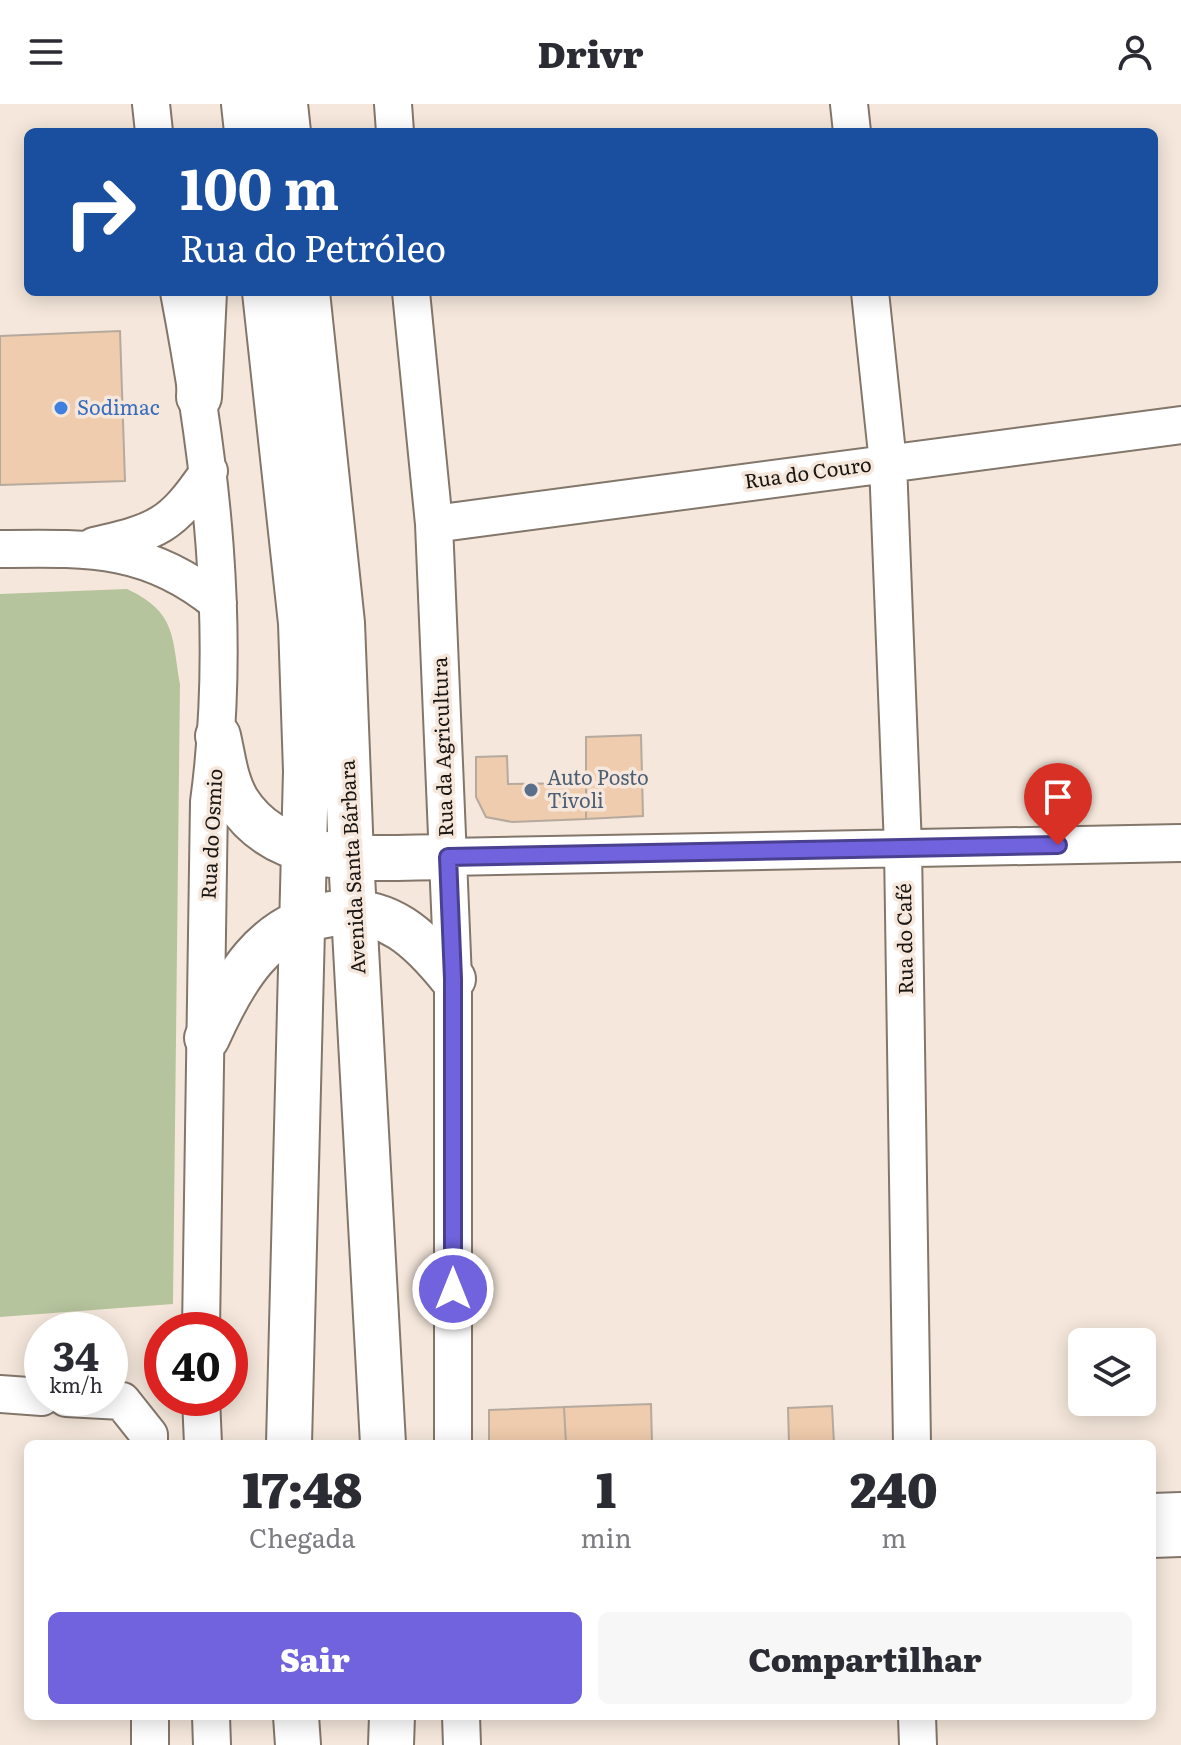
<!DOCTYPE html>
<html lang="pt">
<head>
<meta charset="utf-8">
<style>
	body { margin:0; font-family:Literata,serif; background:#f7f7f7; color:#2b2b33; height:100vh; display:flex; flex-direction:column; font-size:30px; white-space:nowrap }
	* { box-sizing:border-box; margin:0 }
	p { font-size:26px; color:#7c7c81 }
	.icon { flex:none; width:44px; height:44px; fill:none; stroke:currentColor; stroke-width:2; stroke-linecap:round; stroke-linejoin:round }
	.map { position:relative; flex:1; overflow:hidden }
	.drawer { position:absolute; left:24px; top:1336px; width:1132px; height:280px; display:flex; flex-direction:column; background:#fff; border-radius:12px; box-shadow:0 4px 20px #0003 }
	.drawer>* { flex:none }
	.hud { position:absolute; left:24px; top:24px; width:1134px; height:168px; border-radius:12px; box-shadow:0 4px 20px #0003; background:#1a4fa0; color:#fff; overflow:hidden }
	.fabs { position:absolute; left:1068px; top:1224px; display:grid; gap:16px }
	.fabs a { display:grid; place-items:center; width:88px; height:88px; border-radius:12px; background:#fff; box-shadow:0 4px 20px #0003; font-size:40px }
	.speed { position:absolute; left:24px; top:1208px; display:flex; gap:16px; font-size:40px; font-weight:700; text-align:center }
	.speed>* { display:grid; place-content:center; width:104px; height:104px; border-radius:50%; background:#fff; box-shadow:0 4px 20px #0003; line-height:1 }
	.speed small { font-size:20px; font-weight:400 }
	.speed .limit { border:12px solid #d22; background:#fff; color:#111 }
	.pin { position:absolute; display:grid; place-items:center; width:68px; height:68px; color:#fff; margin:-82px -34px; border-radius:50% 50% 50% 0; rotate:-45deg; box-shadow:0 0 8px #0007 }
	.pin .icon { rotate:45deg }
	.me { position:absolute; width:88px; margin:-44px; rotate:0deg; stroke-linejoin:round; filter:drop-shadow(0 0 6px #0008) }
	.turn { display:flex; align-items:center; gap:28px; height:168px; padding:0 24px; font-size:36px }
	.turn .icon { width:104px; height:104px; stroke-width:2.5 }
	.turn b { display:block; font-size:56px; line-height:68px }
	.eta { display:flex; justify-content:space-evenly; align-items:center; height:136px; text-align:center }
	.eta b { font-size:48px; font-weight:800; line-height:56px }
	.cta { display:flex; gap:16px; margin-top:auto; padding:16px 24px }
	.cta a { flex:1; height:92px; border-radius:12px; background:#7063dd; color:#fff; font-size:32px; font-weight:800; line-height:92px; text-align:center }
	.cta a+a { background:#f7f7f7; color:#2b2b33 }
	header { display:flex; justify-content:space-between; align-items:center; height:104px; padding:0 24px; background:#fff; font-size:36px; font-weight:800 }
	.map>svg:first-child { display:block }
</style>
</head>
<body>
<header><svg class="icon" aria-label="menu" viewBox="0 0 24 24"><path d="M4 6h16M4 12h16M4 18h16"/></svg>Drivr<svg class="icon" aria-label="person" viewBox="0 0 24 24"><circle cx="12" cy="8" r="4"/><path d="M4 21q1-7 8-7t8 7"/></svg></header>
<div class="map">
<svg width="1181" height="1641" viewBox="0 0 1181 1641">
	<rect width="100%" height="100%" fill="#f5e7db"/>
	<!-- green -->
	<path fill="#b6c49d" d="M127 485C176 508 172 532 180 580L173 1200 0 1213V490Z"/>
	<!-- building -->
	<path fill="#efccad" stroke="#b6a99d" stroke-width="2" d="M120 227 125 377 0 381V232Z
		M641 631 643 712 586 715V633Z
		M507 652 508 680 586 679V715L512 718 486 713 476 693V653Z
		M651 1300 652 1340H566L564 1303Z
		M832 1302 834 1340H789L788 1304Z
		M564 1303 566 1340H489V1306Z"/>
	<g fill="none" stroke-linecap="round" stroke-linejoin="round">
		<defs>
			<path id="minor" d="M151 0 154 28
				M393 0 395 28
				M849 0 852 28
				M179 188C211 356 232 527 209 698L201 1226
				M411 188 434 420 453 875V1340
				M870 188 888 359 903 743 912 1340
				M434 420 1181 321
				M94 442C158 427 171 423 209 367
				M0 445C86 444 148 441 218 499
				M448 753 1181 739
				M0 1290 42 1293
				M66 1294 122 1297 149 1331V1340
				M201 1294 203 1340
				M1152 1408 1181 1407
				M1152 1435 1181 1434
				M211 1612 212 1641
				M461 1612 462 1641
				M917 1612 918 1641
				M150 1641V1612"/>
			<path id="major" d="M244 0 247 28
				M285 0 288 28
				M265 188 301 519 306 667 289 1340
				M307 188 342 519 351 753 383 1340
				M199 293 204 188
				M218 632C223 653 225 677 237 697 281 767 377 753 448 753
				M207 934C233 876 264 820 331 810 387 801 421 835 453 875
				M296 1612 298 1641
				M391 1641 392 1612"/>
		</defs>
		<!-- minor casing -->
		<use href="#minor" stroke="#83766b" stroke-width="40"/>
		<!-- major casing -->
		<use href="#major" stroke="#83766b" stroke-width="48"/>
		<!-- minor -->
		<use href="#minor" stroke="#fff" stroke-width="36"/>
		<!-- major -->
		<use href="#major" stroke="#fff" stroke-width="44"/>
	</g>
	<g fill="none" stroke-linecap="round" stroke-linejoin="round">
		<defs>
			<path id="route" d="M453 1185V875L448 753 1058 741"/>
		</defs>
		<!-- route casing -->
		<use href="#route" stroke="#494090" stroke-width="20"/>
		<!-- route -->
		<use href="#route" stroke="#7063dd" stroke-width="14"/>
	</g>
	<!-- markers -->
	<circle fill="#3f7fe0" stroke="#f5e7db" stroke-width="3" cx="61" cy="304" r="8"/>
	<circle fill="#5c6f8a" stroke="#f5e7db" stroke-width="3" cx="531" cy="686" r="8"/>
	<g text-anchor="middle" stroke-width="7" stroke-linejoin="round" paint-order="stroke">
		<!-- shop labels -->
		<g font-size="20" fill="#366cbe" stroke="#f5e7db" text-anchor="start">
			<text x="77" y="311">Sodimac</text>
		</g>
		<!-- street labels -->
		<g font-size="20" fill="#1a1511" stroke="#f5e7db">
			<text transform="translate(808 369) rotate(-8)" y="7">Rua do Couro</text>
			<text transform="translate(443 643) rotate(-92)" y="7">Rua da Agricultura</text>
			<text transform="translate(212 730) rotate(-87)" y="7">Rua do Osmio</text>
			<text transform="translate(353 763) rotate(-93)" y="7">Avenida Santa Bárbara</text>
			<text transform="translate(905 835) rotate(-91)" y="7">Rua do Café</text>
		</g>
		<!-- service labels -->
		<g font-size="20" fill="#4e5e75" stroke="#f5e7db" text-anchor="start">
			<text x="547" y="681">Auto Posto<tspan x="547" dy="23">Tívoli</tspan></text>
		</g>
	</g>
</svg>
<div class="fabs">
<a><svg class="icon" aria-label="layers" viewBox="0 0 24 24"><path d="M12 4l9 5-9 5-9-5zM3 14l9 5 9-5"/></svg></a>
</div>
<div class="speed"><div>34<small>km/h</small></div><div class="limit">40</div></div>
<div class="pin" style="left:1058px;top:741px;background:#d93025"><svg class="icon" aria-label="arrive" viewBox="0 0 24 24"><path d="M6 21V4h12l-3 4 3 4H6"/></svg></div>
<svg class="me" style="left:453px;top:1185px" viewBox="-20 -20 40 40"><circle r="17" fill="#7063dd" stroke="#fff" stroke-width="3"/><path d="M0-11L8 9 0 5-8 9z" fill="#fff"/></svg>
<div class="hud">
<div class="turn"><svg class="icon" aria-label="right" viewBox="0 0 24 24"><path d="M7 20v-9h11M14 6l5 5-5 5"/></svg><div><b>100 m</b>Rua do Petróleo</div></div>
</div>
<section class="drawer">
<div class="eta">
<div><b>17:48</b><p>Chegada</p></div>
<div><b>1</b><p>min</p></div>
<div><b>240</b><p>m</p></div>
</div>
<div class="cta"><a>Sair</a><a>Compartilhar</a></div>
</section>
</div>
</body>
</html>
